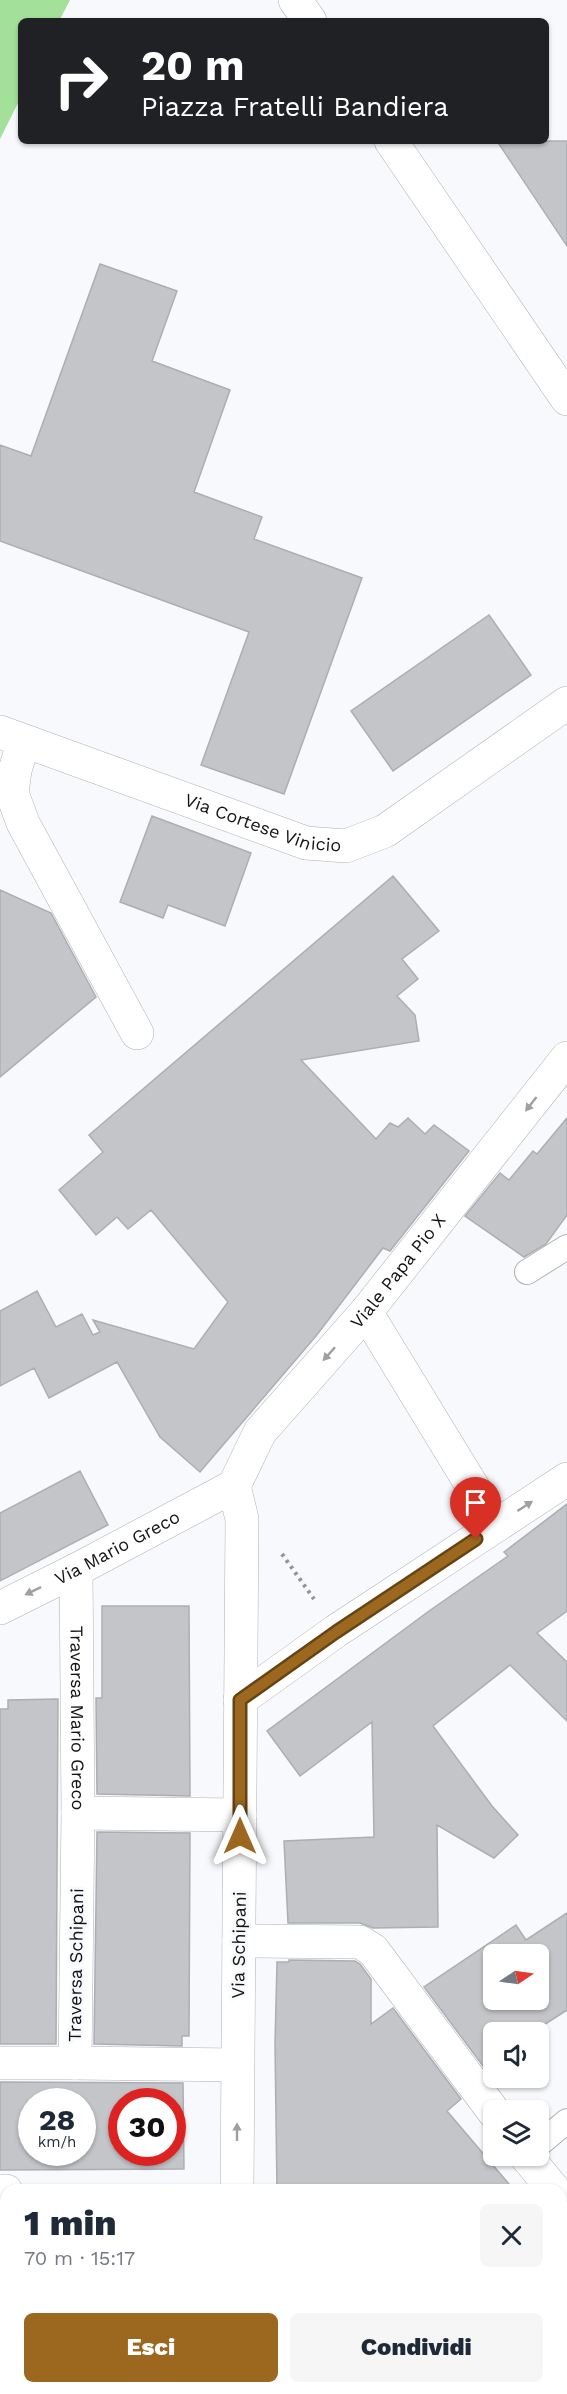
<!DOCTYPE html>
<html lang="it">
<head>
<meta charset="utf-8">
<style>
	body { margin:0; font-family:"Work Sans",sans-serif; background:#f6f6f7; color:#1f2937; height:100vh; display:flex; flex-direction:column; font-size:22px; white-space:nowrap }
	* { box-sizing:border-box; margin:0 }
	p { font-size:20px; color:#747a83 }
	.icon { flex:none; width:33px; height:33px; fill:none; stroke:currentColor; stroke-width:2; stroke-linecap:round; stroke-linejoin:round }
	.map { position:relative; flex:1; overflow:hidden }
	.drawer { position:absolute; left:0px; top:2184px; width:567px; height:210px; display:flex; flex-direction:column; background:#fff; border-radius:18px 18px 0 0; box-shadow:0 2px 4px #0004 }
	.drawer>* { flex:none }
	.banner { position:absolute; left:18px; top:18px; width:531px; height:126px; border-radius:9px; box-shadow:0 2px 4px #0004; background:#202124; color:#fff; overflow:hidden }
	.needle { width:39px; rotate:77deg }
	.buttons { position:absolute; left:483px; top:1944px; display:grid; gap:12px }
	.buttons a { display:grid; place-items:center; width:66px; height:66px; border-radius:9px; background:#fff; box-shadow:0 2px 4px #0004; font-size:30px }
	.speed { position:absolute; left:18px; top:2088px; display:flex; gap:12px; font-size:30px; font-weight:700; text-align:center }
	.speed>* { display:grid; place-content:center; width:78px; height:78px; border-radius:50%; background:#fff; box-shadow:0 2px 4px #0004; line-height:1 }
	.speed small { font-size:15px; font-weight:400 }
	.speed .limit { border:9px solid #d22; background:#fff; color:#111 }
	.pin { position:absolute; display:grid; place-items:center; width:51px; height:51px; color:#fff; margin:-62px -26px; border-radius:50% 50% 50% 0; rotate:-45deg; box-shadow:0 0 6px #0007 }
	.pin .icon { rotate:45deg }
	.me { position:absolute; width:66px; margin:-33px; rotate:0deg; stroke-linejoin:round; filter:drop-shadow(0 0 4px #0008) }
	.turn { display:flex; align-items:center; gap:21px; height:126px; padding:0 24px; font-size:27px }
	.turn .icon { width:78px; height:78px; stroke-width:2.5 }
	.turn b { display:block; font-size:42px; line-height:51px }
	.round { display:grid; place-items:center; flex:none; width:63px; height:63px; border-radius:9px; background:#f6f6f7 }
	.head { display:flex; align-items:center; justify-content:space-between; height:102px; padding:0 24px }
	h1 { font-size:36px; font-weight:800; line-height:45px }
	.primary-button { display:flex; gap:12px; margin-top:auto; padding:12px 24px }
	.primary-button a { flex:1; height:69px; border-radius:9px; background:#9c681f; color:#fff; font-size:24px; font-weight:800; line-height:69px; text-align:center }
	.primary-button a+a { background:#f6f6f7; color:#1f2937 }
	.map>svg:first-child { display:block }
</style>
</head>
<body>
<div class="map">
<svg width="567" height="2394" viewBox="0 0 567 2394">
	<rect width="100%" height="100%" fill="#f7f9fd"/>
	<!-- green -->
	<path fill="#a3e099" d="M0 0H70L59 21H21V97L0 139Z"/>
	<!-- building -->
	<path fill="#c3c5c8" stroke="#acaeb2" stroke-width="1.5" fill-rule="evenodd" d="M497 141H567V246Z
		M100 264 177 291 152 361 230 390 194 492 262 517 254 539 362 578 284 794 201 765 249 632 0 541V445L31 456Z
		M489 615 531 675 393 771 351 711Z
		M152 816 251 853 225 926 168 905 163 918 120 902Z
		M393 876 439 931 402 959 418 979 397 996 415 1015 419 1041 301 1060 376 1139 390 1123 398 1127 408 1118 425 1134 434 1125 469 1151 390 1251 383 1248 316 1336 200 1472 160 1437 117 1362 49 1398 34 1368 0 1386V1311L37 1291 56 1327 82 1314 93 1335 100 1332 93 1320 194 1349 228 1302 151 1210 128 1229 117 1217 96 1235 59 1190 103 1152 89 1135Z
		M0 890 51 913 96 997 0 1077Z
		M567 1118V1215L546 1244 524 1257 465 1216 500 1173 509 1180 533 1151 537 1154Z
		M80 1471 108 1525 0 1581V1513Z
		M567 1504V1611L537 1633 567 1662V1721L510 1665 433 1726 492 1806 518 1835 494 1858 437 1825 438 1927 373 1928 360 1923H288L284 1841 374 1837 372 1722 300 1776 267 1731 429 1611 508 1556 504 1552Z
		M102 1606H189L190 1796 97 1794 96 1698H102Z
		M58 1699 56 2044H0V1709H8V1700Z
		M97 1832 190 1833 189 2036H182V2046L94 2044Z
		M567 1913V2010L533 2032H494V2070L489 2074 424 1987 516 1925 526 1940ZM494 1954H538V2000H494Z
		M289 1960 355 1961 360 1964 371 1979V2024L393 2008 461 2099 447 2111 514 2190H277L275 2045 277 1962H289Z
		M0 2082 183 2083 184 2169 0 2170ZM32 2102H82V2152H32ZM122 2102H172V2152H122Z"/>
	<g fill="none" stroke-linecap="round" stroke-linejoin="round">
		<defs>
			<path id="lane" d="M527 1272 567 1247
				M538 2145 567 2121"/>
			<g id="street">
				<path d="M295 0 310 21"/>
				<path d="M391 141 567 399"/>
				<path id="s1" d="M0 732 306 843 346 846 385 831 567 703"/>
				<path d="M24 741 15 770 12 793 23 823 137 1033"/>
				<path d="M366 1312 496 1525"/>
				<path d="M234 1486 242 1519 237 2190"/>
				<path id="s2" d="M234 1486 260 1432 366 1312 567 1058"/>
				<path id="s3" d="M76 1570 78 1813 75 2063 237 2065"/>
				<path id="s4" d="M0 1608 76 1570 234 1486"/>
				<path d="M240 1700 336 1631 567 1479"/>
				<path d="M78 1813 240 1815"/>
				<path d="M239 1941 360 1942 373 1950 494 2112"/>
				<path d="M0 2063H75"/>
				<path d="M526 2156 554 2190"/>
				<path d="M0 2191H6"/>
				<path d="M235 2388V2394"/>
				<path d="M78 2394V2388"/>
			</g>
		</defs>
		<!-- lane casing -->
		<use href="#lane" stroke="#afb1b5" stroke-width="26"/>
		<!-- street casing -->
		<use href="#street" stroke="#afb1b5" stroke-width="34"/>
		<!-- path -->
		<path stroke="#929496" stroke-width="4" stroke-dasharray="3 4.5" stroke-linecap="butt" d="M282 1554 314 1599"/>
		<!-- lane -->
		<use href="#lane" stroke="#fff" stroke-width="24"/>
		<!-- street -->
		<use href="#street" stroke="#fff" stroke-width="33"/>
	</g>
	<!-- one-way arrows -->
	<defs><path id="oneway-solid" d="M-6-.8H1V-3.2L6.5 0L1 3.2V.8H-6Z" transform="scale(1.5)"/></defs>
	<g fill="#a0a0a1">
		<use href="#oneway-solid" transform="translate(531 1104) rotate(128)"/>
		<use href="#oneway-solid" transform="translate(329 1354) rotate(132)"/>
		<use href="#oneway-solid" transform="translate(525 1506) rotate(-33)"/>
		<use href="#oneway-solid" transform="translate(33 1591) rotate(154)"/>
		<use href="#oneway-solid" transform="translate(237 2132) rotate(-90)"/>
	</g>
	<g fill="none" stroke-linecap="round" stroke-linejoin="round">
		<defs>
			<path id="route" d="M240 1836V1700L336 1632 476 1539"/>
		</defs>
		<!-- route casing -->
		<use href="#route" stroke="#654414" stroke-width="15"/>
		<!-- route -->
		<use href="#route" stroke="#9c681f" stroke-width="10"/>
	</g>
	<g text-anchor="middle" stroke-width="6" stroke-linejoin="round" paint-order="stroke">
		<!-- street labels -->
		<g font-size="18" fill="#111213" stroke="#f7f9fd">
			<text dy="6" stroke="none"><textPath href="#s1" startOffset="279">Via Cortese Vinicio</textPath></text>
			<text dy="6" stroke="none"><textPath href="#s2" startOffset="272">Viale Papa Pio X</textPath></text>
			<text dy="6" stroke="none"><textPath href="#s4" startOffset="132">Via Mario Greco</textPath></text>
			<text dy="6" stroke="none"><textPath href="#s3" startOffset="148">Traversa Mario Greco</textPath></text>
			<text transform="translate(239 1945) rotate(-89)" y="6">Via Schipani</text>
			<text transform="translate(76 1965) rotate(-89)" y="6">Traversa Schipani</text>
		</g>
	</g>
</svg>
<div class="buttons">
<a><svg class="needle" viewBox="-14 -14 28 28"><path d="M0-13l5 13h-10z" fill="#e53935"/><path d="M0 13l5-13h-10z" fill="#747a83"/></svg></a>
<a><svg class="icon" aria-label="sound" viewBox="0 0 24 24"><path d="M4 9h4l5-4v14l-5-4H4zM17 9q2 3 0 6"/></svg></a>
<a><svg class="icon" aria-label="layers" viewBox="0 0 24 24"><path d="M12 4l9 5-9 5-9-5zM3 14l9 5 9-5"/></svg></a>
</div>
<div class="speed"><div>28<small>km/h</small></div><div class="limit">30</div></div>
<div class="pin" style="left:476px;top:1539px;background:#d93025"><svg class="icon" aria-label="arrive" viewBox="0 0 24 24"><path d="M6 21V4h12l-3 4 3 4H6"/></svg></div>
<svg class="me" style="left:240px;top:1836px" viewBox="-20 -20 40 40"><path d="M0-17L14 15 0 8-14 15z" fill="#9c681f" stroke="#fff" stroke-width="4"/></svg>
<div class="banner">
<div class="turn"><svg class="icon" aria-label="right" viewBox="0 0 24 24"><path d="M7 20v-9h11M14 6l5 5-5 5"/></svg><div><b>20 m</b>Piazza Fratelli Bandiera</div></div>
</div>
<section class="drawer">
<div class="head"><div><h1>1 min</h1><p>70 m · 15:17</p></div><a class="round"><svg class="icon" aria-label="close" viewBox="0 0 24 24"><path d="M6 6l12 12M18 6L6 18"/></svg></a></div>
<div class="primary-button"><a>Esci</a><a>Condividi</a></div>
</section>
</div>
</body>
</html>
